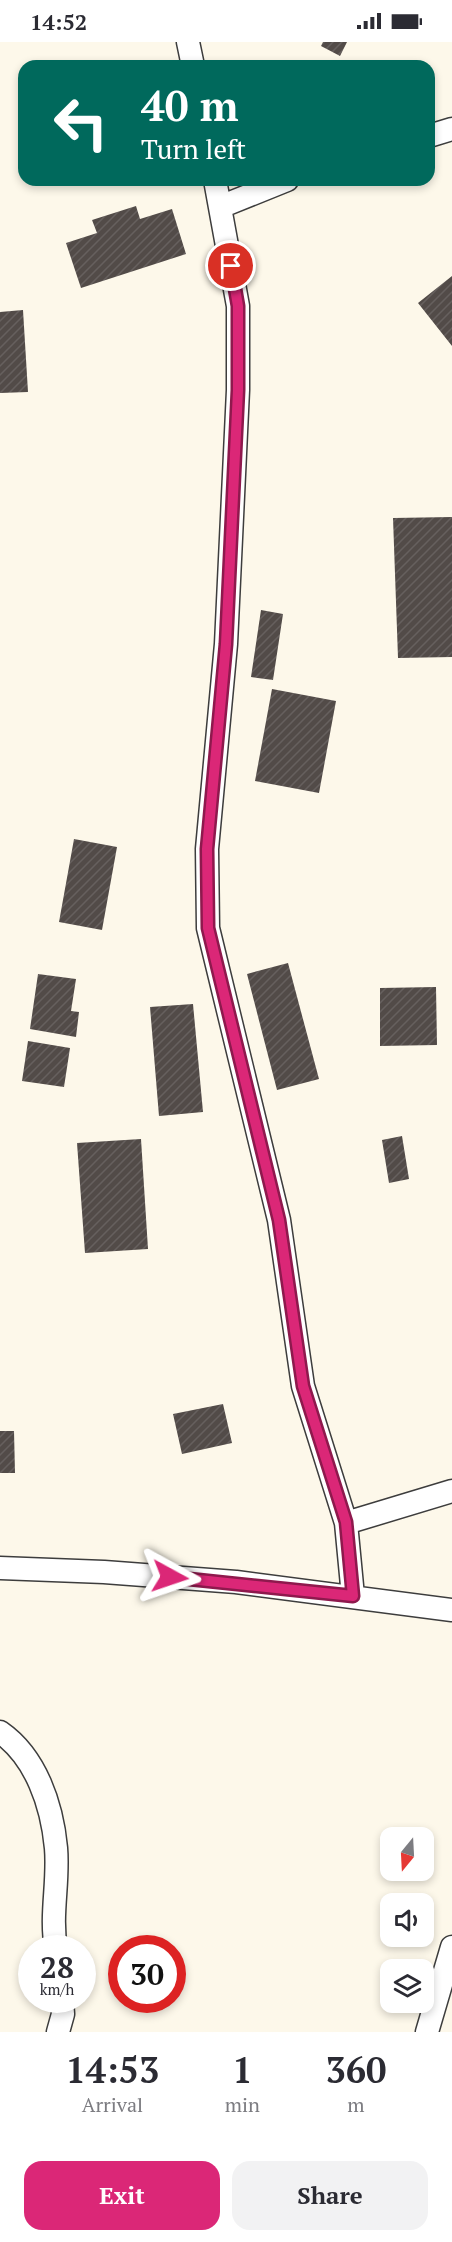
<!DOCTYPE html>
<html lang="en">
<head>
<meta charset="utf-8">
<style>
	body { margin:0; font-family:"PT Serif",serif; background:#f2f2f3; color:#2b2b33; height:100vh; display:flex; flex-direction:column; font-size:22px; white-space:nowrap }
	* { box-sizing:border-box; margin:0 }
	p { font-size:20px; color:#7c7c81 }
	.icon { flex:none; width:33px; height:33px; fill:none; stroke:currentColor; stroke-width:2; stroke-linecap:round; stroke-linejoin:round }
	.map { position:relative; height:1990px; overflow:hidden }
	.details { display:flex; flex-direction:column; background:#fff; flex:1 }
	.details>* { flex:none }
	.top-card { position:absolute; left:18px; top:18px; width:417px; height:126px; border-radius:18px; box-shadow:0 3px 9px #0003; background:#00695c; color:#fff; overflow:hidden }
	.needle { width:39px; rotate:198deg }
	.buttons { position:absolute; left:380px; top:1785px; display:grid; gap:12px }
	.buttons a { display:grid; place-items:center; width:54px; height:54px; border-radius:12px; background:#fff; box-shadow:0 3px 9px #0003; font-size:30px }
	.speed { position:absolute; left:18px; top:1893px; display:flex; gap:12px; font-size:30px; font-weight:700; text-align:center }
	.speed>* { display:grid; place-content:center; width:78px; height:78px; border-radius:50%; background:#fff; box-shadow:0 3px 9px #0003; line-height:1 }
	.speed small { font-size:15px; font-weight:400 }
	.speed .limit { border:9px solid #d22; background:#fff; color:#111 }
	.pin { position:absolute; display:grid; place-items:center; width:51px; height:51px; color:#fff; margin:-26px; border:3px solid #fff; border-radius:50%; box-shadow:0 2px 6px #0007 }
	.me { position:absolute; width:66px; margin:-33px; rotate:95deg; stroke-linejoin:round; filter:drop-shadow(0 0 4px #0008) }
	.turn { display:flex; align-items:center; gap:21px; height:126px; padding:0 24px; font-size:27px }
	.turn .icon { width:78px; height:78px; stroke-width:2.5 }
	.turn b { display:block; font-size:42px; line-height:51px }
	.eta { display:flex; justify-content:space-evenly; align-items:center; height:102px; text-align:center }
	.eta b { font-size:36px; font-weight:600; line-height:42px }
	.cta { display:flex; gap:12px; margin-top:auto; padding:12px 24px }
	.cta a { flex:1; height:69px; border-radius:18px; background:#db2777; color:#fff; font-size:24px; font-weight:600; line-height:69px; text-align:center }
	.cta a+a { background:#f2f2f3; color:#2b2b33 }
	.status { display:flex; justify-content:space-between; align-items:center; height:42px; padding:0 30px; background:#fff; direction:ltr }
	.status svg { height:16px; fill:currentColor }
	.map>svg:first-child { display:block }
</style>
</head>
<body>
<div class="status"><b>14:52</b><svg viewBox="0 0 49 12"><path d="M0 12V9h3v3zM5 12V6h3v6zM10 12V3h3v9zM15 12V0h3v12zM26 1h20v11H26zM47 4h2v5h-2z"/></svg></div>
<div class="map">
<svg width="452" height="1990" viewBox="0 0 452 1990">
	<defs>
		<pattern id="building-hatch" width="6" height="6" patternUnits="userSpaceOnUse" patternTransform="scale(1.5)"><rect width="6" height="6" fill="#524b48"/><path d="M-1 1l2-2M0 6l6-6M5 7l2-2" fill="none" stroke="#66605e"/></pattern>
	</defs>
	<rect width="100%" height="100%" fill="#fdf8ea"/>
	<!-- building -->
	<path fill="url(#building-hatch)" d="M323 0H347L340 14 321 4Z
		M136 164 140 177 172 167 186 212 81 246 66 201 97 191 92 178Z
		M452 234V304L418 261Z
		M23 268 28 350 0 351V270Z
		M452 475V615L398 616 393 476Z
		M261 568 283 572 273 638 251 635Z
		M272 647 336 659 319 751 255 739Z
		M74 797 117 805 102 888 59 880Z
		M288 921 319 1037 277 1048 247 932Z
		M38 932 76 937 71 969 79 970 76 995 30 987Z
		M436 945 437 1003 380 1004V946Z
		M193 962 203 1070 159 1074 150 965Z
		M28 999 70 1006 64 1045 22 1039Z
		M402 1094 409 1137 389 1141 382 1098Z
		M141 1097 148 1207 85 1211 77 1101Z
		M223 1362 232 1401 182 1412 173 1372Z
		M0 1389H14L15 1431H0Z"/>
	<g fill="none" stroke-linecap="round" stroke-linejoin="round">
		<defs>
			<path id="minor" d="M188 0 193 24
				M429 94 452 87
				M215 138 238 264V348L226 602 207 807 208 886 279 1178 303 1344 346 1481 353 1554
				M220 165 287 138
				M346 1481 452 1449
				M0 1526 104 1530 236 1540 452 1568
				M0 1690C36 1715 52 1763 56 1806 59 1840 50 1873 56 1906
				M58 1990 63 1972 62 1958
				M427 1990 452 1905"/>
		</defs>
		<!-- minor casing -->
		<use href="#minor" stroke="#3d3d3d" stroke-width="25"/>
		<!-- minor -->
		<use href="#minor" stroke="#fff" stroke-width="22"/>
	</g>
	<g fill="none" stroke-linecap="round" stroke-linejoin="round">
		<defs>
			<path id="route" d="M170 1535 353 1554 346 1480 303 1344 279 1178 208 886 207 807 226 602 238 348V264L231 224"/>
		</defs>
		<!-- route casing -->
		<use href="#route" stroke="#8e194d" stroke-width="15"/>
		<!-- route -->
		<use href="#route" stroke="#db2777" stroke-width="10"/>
	</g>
</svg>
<div class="buttons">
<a><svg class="needle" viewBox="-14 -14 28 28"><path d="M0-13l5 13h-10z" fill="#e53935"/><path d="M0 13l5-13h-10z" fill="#7c7c81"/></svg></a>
<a><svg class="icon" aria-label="sound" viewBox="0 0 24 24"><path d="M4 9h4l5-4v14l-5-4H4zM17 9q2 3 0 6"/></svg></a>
<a><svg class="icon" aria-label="layers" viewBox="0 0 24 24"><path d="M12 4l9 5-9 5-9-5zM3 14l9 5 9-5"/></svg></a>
</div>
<div class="speed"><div>28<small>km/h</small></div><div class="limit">30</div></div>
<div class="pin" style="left:231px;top:224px;background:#d93025"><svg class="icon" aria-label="arrive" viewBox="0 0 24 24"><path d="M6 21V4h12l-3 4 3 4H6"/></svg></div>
<svg class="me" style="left:170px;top:1535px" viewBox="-20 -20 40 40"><path d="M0-17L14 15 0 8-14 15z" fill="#db2777" stroke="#fff" stroke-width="4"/></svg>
<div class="top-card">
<div class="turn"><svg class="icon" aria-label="left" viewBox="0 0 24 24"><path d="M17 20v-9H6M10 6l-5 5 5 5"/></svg><div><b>40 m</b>Turn left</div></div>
</div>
</div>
<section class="details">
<div class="eta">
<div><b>14:53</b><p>Arrival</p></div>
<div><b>1</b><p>min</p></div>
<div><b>360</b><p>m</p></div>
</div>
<div class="cta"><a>Exit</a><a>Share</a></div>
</section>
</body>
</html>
